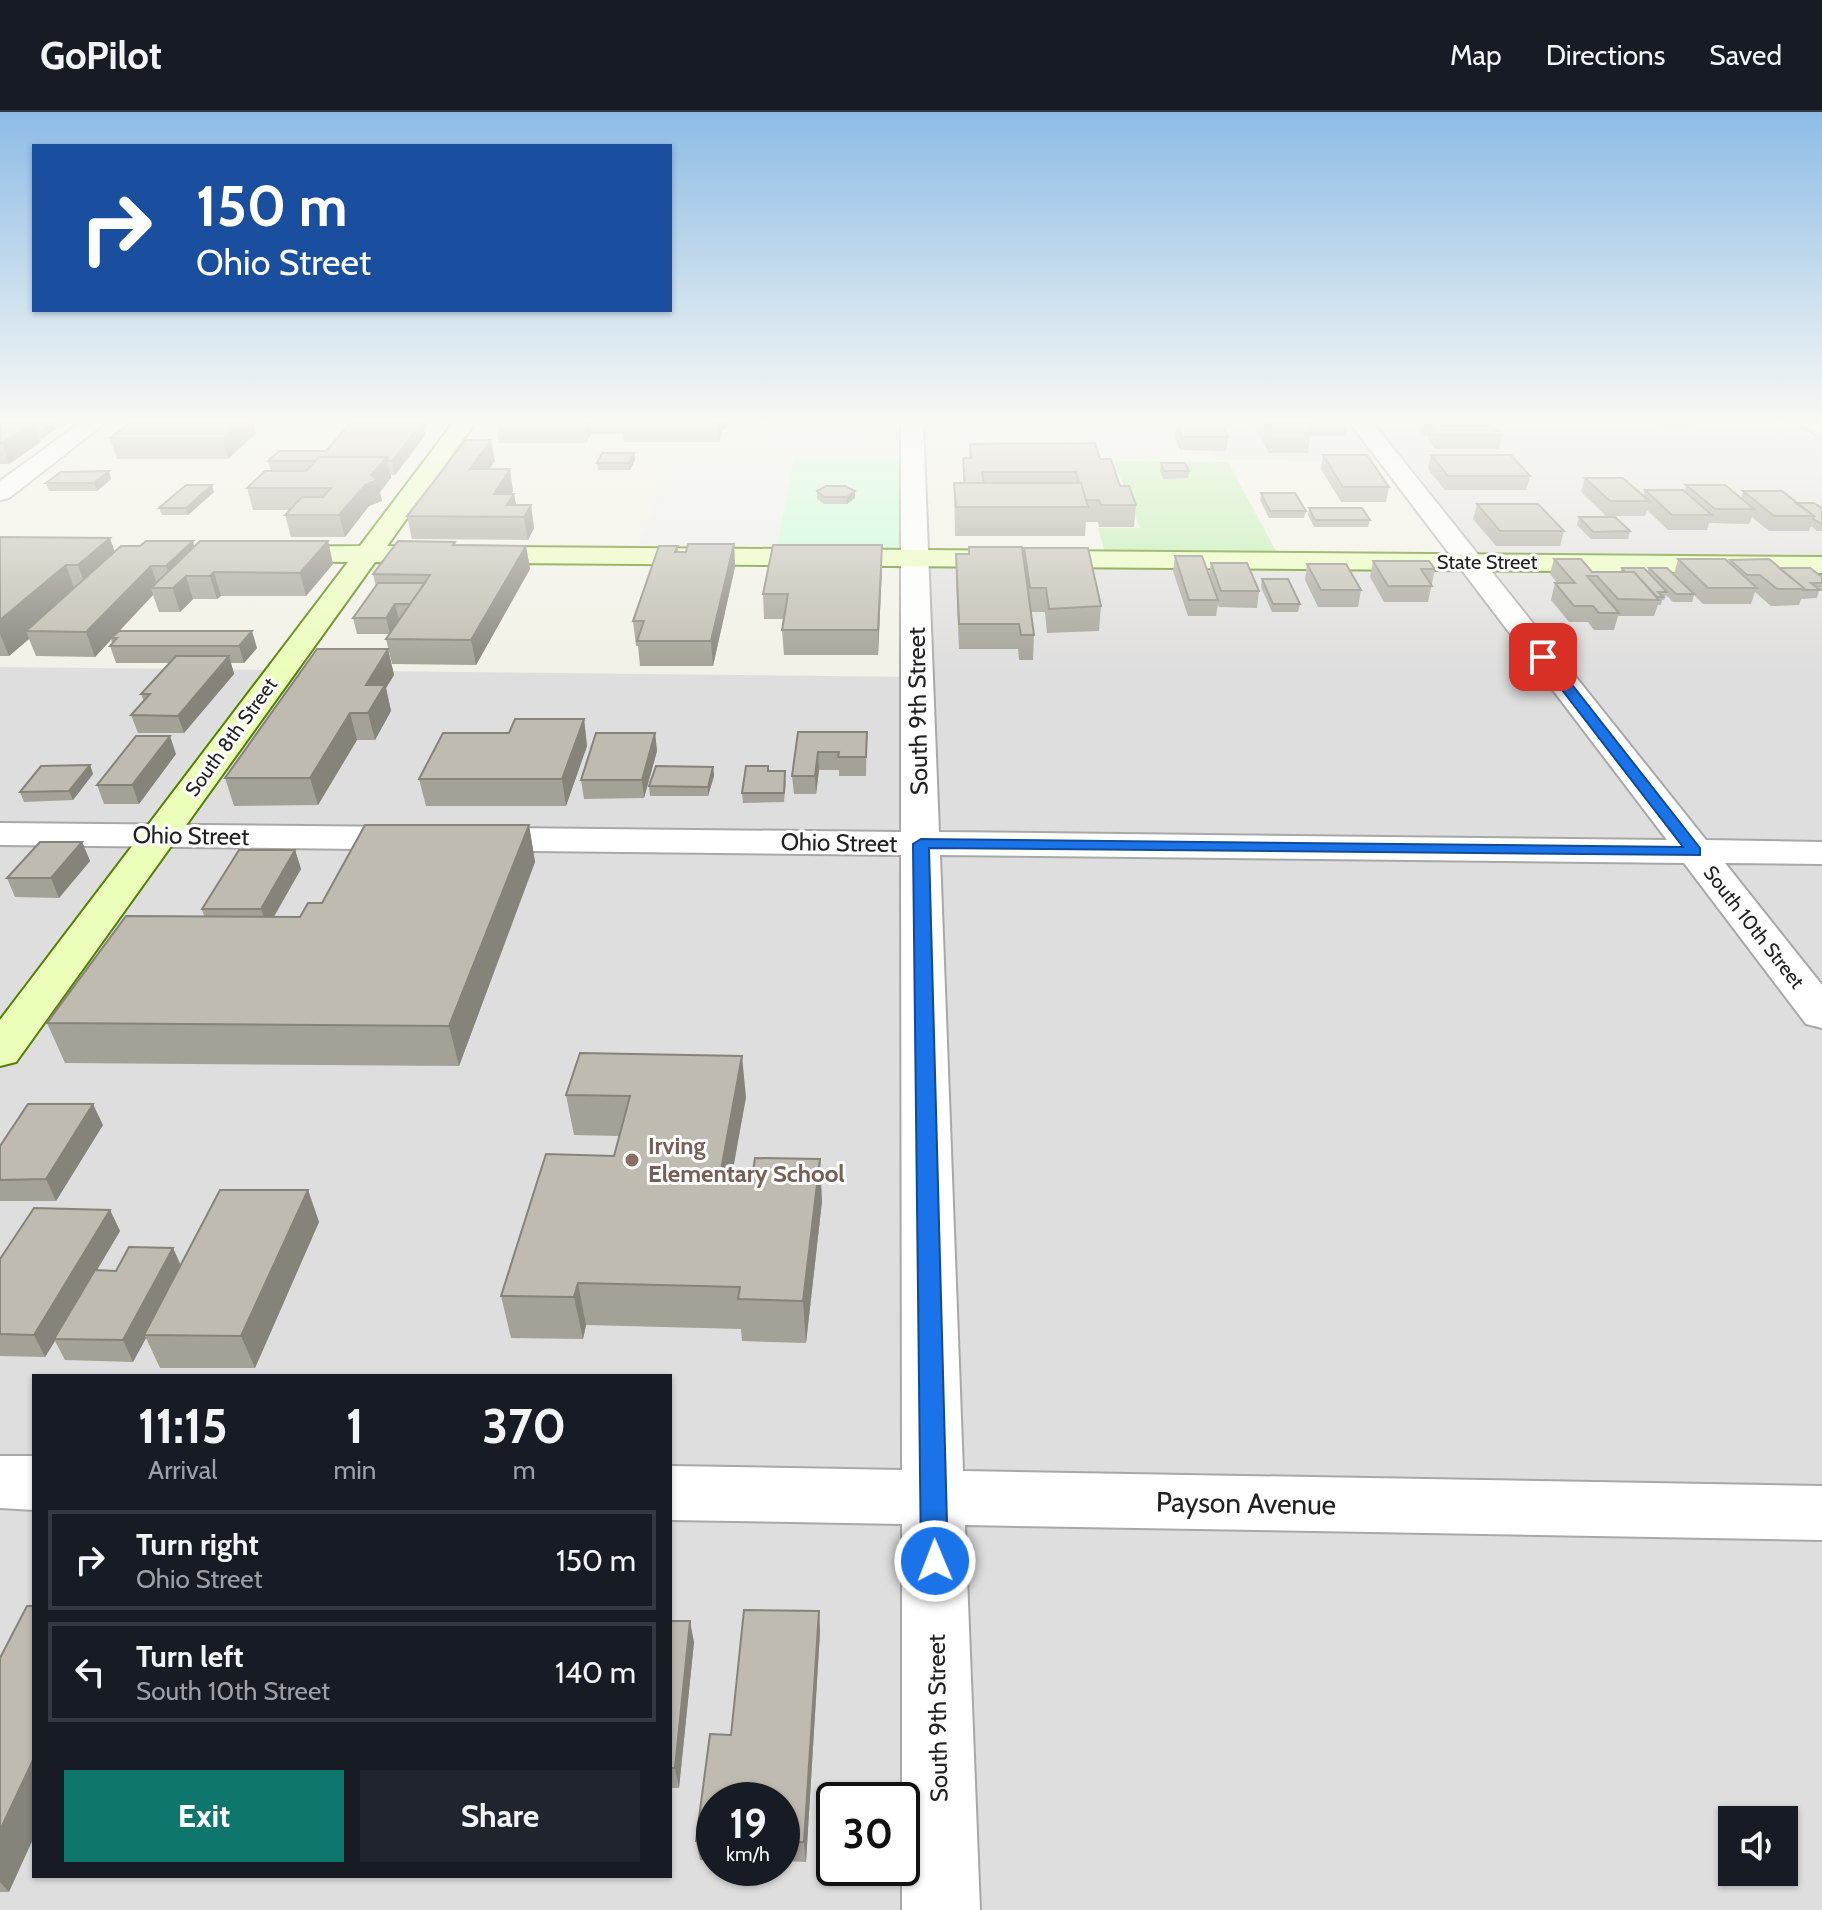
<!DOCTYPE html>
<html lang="en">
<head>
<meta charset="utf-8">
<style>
	body { margin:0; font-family:Cabin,sans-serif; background:#20242c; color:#f1f3f6; height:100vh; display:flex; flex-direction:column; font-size:30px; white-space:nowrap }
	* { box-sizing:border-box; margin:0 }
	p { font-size:26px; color:#9ea1a6 }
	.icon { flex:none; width:44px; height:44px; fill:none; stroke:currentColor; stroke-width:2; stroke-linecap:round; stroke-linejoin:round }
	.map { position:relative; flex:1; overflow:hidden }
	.drawer { position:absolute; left:32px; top:1262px; width:640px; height:504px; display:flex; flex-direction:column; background:#171b24; border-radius:0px; box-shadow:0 2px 6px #0004 }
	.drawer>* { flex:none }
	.guide { position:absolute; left:32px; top:32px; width:640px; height:168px; border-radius:0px; box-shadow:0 2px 6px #0004; background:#1a4fa0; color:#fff; overflow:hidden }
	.controls { position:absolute; left:1718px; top:1694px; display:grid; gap:16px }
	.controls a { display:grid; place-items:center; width:80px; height:80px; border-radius:0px; background:#171b24; box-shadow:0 2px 6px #0004; font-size:40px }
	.speed { position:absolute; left:696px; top:1670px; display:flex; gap:16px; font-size:40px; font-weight:700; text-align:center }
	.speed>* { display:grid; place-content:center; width:104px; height:104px; border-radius:50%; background:#171b24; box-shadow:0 2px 6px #0004; line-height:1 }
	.speed small { font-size:20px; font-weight:400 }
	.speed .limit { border:4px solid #111; border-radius:12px; background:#fff; color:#111 }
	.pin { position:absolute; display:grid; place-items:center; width:68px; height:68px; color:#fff; margin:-34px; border-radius:16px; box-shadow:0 4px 12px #0006 }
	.me { position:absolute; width:88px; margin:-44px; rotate:359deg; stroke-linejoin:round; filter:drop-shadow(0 0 6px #0008) }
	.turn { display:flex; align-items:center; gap:28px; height:168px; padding:0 32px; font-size:36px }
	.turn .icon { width:104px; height:104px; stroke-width:2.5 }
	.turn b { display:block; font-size:56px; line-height:68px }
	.eta { display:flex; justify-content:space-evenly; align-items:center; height:136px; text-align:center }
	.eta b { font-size:48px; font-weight:700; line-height:56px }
	.button { display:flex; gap:16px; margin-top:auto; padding:16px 32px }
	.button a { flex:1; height:92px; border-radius:0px; background:#0f766e; color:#fff; font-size:32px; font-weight:700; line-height:92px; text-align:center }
	.button a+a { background:#20242c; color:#f1f3f6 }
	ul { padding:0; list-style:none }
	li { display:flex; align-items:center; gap:24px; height:100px; margin:0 16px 12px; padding:0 16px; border:4px solid #363941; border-radius:0px }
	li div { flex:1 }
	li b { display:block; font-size:30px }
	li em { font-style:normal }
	header { display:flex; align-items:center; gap:48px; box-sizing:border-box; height:112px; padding:0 40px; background:#171b24; border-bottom:2px solid #363941 }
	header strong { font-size:38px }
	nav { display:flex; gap:44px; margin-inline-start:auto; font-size:28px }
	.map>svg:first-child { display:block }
</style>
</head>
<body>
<header>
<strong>GoPilot</strong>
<nav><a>Map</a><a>Directions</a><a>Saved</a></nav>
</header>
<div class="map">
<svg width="1822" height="1798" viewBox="0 0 1822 1798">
	<rect width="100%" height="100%" fill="#f2f1e7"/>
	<!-- residential -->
	<path fill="#dfdede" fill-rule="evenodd" d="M1201 311H1822V1798H0V555L917 565 915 446 1469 450 1390 349 1218 348ZM34 1264H670V1764H34ZM714 1688H782V1756H714ZM834 1688H902V1756H834ZM1732 1708H1784V1760H1732Z"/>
	<!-- grass -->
	<path fill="#bcefab" d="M1114 349 1228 350 1277 441 1105 440 1098 416H1140Z"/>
	<!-- park -->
	<path fill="#c3fdd6" d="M794 347H903L900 438H776Z"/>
	<!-- parking -->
	<path fill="#ededed" d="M948 311H1201L1207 325H1169L1174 341 949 340Z
		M771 314H867L865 338H765Z
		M672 347H794L777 433H639Z"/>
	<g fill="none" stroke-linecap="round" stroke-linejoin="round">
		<defs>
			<path id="street" d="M80 311H105L9 386 0 388V369Z
				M901 311H923L939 720 1667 728 1350 311H1373L1706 728 1822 730V752L1725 751 1822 873V916L1806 912 1684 751 940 743 963 1359 1822 1374V1428L965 1413 980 1798H902V1412L670 1408V1354L902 1358 901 743 0 733V711L901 720Z
				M1800 311H1822V326Z
				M0 1344H34V1398L0 1396Z"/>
			<path id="secondary" d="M453 311H475L387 434 1822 445V461L375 450 16 950 0 954V908L348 450 272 449 262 447 259 441 262 435 360 434Z"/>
		</defs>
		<!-- street casing -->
		<use href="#street" stroke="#a8a8a8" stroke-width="4"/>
		<!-- secondary casing -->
		<use href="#secondary" stroke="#538100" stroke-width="4"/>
		<!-- street -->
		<use href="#street" fill="#fff" fill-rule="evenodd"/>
		<!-- secondary -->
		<use href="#secondary" fill="#eafeba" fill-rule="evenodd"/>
	</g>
	<!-- wall -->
	<path fill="#a4a197" d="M0 311H66L62 314H55L56 317 42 326H39L41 330 9 352H0Z
		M121 311H254L256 321 228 347H117L110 326 124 315H122Z
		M496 311H734L722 318 719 330H624L623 322H591L586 331H499Z
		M1253 311H1347L1345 324H1310L1308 341H1269Z
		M1414 311H1490L1489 314 1502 323 1499 337H1435L1428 328V324H1425L1417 316 1418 312Z
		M1656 311H1694L1693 314H1659Z
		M428 313 424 317 425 323 395 363H391V366L380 380 382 389 369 394 345 425H291L285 403 290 398H253L247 376 271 359 268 349 326 339Z
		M1177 313 1228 325 1226 339 1180 338 1175 326Z
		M970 332 1100 347 1136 393 1134 415H1099L1098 410H1086L1085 424H955L954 371H963V346H969Z
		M1323 343 1389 375 1386 390H1341L1321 357Z
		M1431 343 1530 364 1526 378H1445L1428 357Z
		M635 348 630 358H598L597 351Z
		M495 349 489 357 513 379 511 382H514L516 393H531L534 416 528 428 412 427 407 404Z
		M1161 351 1189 359 1188 366 1163 367 1160 358Z
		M1585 366 1643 384 1645 378 1685 379 1686 373 1741 386 1743 379 1822 396V419H1817L1811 414 1809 419H1769L1752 405 1749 412 1709 411 1707 418H1668L1647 398 1645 404H1606L1581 380Z
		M111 367 97 379H49L46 371Z
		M817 379 855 386 847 392H824L817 387Z
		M214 380 188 403H162L159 396Z
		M1261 381 1306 399 1304 406H1269L1260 388Z
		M1477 392 1564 419 1560 434H1496L1473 407Z
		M1309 396 1370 408 1368 415H1314L1308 403Z
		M1579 405 1630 419 1628 427H1591L1577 413Z
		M0 425 115 440 328 429 333 452 306 484H221L217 487H193L180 500H159L153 483 119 519 257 536 244 551H231L234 562 184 621H138L131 603 144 590 141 582 170 551H116L110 534 112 531 111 527 95 545 36 544 29 527 9 544H0Z
		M455 430 456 433 526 434 530 457 476 553 392 552 386 527 389 522H357L353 506 376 475 373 462Z
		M734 432 735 455 713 554H640L638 534H636L633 509 678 434V440H686Z
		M969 435 1023 447 1024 436 1101 494 1099 519 1047 521 1045 500H1031L1034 523 1033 548H1019L1018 537H959L956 465V442H969Z
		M1175 444 1209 463 1211 451 1259 479 1257 496 1219 495 1218 492 1216 504H1188L1173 459Z
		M1554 447 1592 460H1620L1622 456 1647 460 1649 456 1674 462 1678 447 1729 450 1730 448 1822 465V479H1819L1817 486 1801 487 1799 493 1771 494 1755 480 1751 492H1703L1694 483 1692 490H1673L1666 483 1664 488H1662L1661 493H1658L1654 504H1618L1614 518H1594L1588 510H1569L1551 488 1555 471H1557L1550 462Z
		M1373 449 1435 457 1428 490H1384L1370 465Z
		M1307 452 1361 478 1358 495H1318L1305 468Z
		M882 456 878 543H784L782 518 784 507H764L763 482Z
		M1262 467 1300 492 1298 500H1272L1261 475Z
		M388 537 394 563 386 576 391 599 375 628H357L318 693 234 694 225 666Z
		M584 607 587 634 566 694H426L419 667 509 621Z
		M798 620H867L866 664H839V658H819L816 682H794L792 664Z
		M655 621 657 639 644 686 584 687 581 668Z
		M176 642 139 692H104L97 673Z
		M90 653 93 662 73 688 24 690 20 680Z
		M768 654 769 659 786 669 784 690 743 691 742 681Z
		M713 655 714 664 708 684H650L649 674Z
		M529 713 535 750 459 954 65 951 47 911 204 804 202 797 295 738 301 757 274 805H300L322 791Z
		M82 730 90 749 59 786 15 785 7 766Z
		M566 983 746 985 733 1058 822 1089 806 1231 742 1229 741 1217 586 1213 583 1227 511 1226 501 1184 614 1044 619 1024 574 1023Z
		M103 1013 56 1089H0V1034Z
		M308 1078 319 1110 255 1256H160L146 1226 133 1250 65 1248 55 1229 45 1245 0 1244V1147L110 1098 120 1119 97 1158 116 1159 173 1136 181 1153Z
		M819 1499 820 1520 806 1750 782 1749V1688H714V1749L700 1748 696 1729 731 1623Z
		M670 1509 694 1530 679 1676H670Z
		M0 1546 9 1780H0Z"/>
	<!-- shaded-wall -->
	<path fill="#86837b" d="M32 311H34L41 330 9 352 2 331Z
		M52 311H54L56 317 42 326 40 320Z
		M239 311H254L256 321 228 347 222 326Z
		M422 311H428V313L424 317 425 323 395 363 392 349Z
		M584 311H590L591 322 586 331Z
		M717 311H734L722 318 719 330Z
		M491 328 495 349 474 378 470 357Z
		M634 341 635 348 630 358 629 351Z
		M387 345 391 366 380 380 382 389 369 394 345 425 339 403Z
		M510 357 513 379 497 403 494 382Z
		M109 359 111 367 97 379 94 371Z
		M212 373 214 380 188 403 186 396Z
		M855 379V386L847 392V385Z
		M514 382 518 404 507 393Z
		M531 393 534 416 528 428 524 405Z
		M110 426 120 456 89 484 78 453Z
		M193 429 199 452 186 464 193 487 180 500 166 454Z
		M328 429 333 452 306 484 300 461Z
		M734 432 735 455 713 554 711 529Z
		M882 433V456L878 543V518Z
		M526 434 530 457 476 553 471 528Z
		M66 453 77 484 26 519 29 527 9 544 0 522V508Z
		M151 454 158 476H151L153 483 95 545 86 520Z
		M214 460 221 484 217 487 210 464Z
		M395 492 399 508 390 522 386 506Z
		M252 519 257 536 244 551 239 534Z
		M388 537 394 563 386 576 391 599 375 628 368 601 366 573Z
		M229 544 234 562 184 621 178 604Z
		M350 601 357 628 318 693 310 666Z
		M584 607 587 634 566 694 562 667Z
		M655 621 657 639 644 686 642 668Z
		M170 624 176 642 139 692 132 673Z
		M818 640 819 658 816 682 815 664Z
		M90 653 93 662 73 688 69 679Z
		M713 655 714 664 708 684V675Z
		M529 713 535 750 459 954 449 914Z
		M82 730 90 749 59 786 51 766Z
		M295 738 301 757 267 816 261 797Z
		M742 944 746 985 725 1100 721 1058Z
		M93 992 103 1013 56 1089 46 1067Z
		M820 1047 822 1089 806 1231 803 1189Z
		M308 1078 319 1110 255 1256 241 1224Z
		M110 1098 120 1119 56 1227H54L55 1229 45 1245 34 1223Z
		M173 1136 182 1157 144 1223 146 1226 133 1250 123 1228Z
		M578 1171 586 1213 583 1227 574 1185Z
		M819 1499 820 1520 806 1750 804 1730Z
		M690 1509 694 1530 679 1676 675 1656Z
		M34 1646V1725L9 1780 0 1770V1718Z"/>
	<!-- building -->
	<path fill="#bfbbb0" stroke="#86837b" stroke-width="2" d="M0 311H32L2 331H0Z
		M34 311H52L40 320H37Z
		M130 311H239L222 326H110Z
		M351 311H422L392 349H388L387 345H319L315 349H268L279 339H326Z
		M1267 311H1305L1311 321H1272Z
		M1177 313H1222L1228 325H1182Z
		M1430 314H1493L1502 323H1438Z
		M466 328H491L470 357H510L494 382H514L507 393H531L524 405 407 404Z
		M1095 331 1100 347H1111L1120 374H1129L1136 393H1101L1099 388H1086L1081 371H1079L1076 360H982L984 371H965L963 346H971L970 332Z
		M602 341H634L629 351H597Z
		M1323 343H1367L1389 375H1343Z
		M1431 343H1511L1530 364H1448Z
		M319 345H387L371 363 377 368 365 373 339 403H285L302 385H323L331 376H247L265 359H306Z
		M1161 351H1185L1189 359H1164Z
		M109 359 94 371H46L61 360Z
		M1585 366H1623L1649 389H1610Z
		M954 371H1081L1088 395H956Z
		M186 373H212L186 396H159Z
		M1686 373H1725L1754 397H1715Z
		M826 374H845L855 379 847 385H824L817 379Z
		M1645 378H1683L1712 403H1672Z
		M1743 379H1782L1814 404H1774Z
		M1261 381H1295L1306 399H1270Z
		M1796 391H1814L1822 396V412L1813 407 1814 404Z
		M1477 392H1538L1564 419H1500Z
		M1309 396H1362L1370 408H1315Z
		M1579 405H1615L1630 419 1593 420Z
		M0 425 110 426 78 453H66L0 508Z
		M146 429H193L166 454H151L86 520 26 519 121 434H140Z
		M200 429H328L300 461 214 460 210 464H186L173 476H151Z
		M398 429 455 430 453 433 526 434 471 528 386 527 430 463 373 462Z
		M688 432H734L711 529H637L644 509H633L659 434H678L675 440H686Z
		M773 433H882L878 518H782L788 482H763Z
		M969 435H1022L1034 523H1021L1019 512H959L956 442H969Z
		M1024 436H1088L1101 494 1049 497 1046 476H1030Z
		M1175 444H1202L1218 488H1189Z
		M1554 447H1581L1592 460H1634L1659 488 1618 487 1597 464H1587L1619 501H1599L1593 494H1574L1555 471H1575Z
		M1678 447H1725L1757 476H1708Z
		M1769 447 1805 477H1777L1760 463H1747L1730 448Z
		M1373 449H1429L1435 457H1421L1432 474H1388Z
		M1211 451H1247L1259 479H1221Z
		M1307 452H1346L1361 478H1321Z
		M1622 456H1644L1667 480H1658L1663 485H1657L1634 460H1625Z
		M1649 456H1667L1694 482H1676Z
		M1779 456H1810L1822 465V471H1811L1820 478H1804L1805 477Z
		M1262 467H1288L1300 492H1273Z
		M378 471H425L410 492H395L386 506H353Z
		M119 519H252L239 534H110L117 526H111Z
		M317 537H388L366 573H385L368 601H350L310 666H225Z
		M176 544H229L178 604 131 603 150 582H141Z
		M515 607H584L562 667H419L443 621H509Z
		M798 620H867L866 645H838L839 640H818L815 664H792Z
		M596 621H655L642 668H581Z
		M136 624H170L132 673H97Z
		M90 653 69 679 20 680 41 654Z
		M656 654 713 655 708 675 649 674Z
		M746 654H768V659H785L784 681H742Z
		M365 713H529L449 914 47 911 126 804 300 805 308 791H322Z
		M40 730H82L51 766H7Z
		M239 738H295L261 797H202Z
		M580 941 742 944 721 1058 753 1059 755 1046 820 1047 803 1189 738 1187 740 1175 578 1171 574 1185 501 1184 546 1042 614 1044 630 984 566 983Z
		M28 992H93L46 1067 0 1068V1034Z
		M220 1078H308L241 1224 144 1223Z
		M34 1096 110 1098 34 1223 0 1222V1147Z
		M129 1135 173 1136 123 1228 54 1227 95 1158 116 1159Z
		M27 1494H34V1646L0 1718V1546Z
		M744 1498 819 1499 804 1730H782V1688H714V1729H696L710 1622 731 1623Z
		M670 1509H690L675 1656H670Z"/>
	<!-- sky -->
	<linearGradient id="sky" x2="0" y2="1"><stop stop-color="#8dbbe6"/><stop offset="0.55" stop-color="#f9f9f4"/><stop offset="1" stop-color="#f9f9f4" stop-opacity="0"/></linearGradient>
	<rect width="1822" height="563" fill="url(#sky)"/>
	<!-- route -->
	<path fill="#1a73e8" stroke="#114b97" stroke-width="2" d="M1539 542H1548L1700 736V743L929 736 948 1449 944 1458 935 1461 925 1458 921 1449 913 732 921 727 1683 735 1539 548Z"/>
	<!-- markers -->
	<circle fill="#8d6e63" stroke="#fff" stroke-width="3" cx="632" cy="1048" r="8"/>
	<g text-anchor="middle" stroke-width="6" stroke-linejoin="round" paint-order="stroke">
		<!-- far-street labels -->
		<g font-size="20" fill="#212121" stroke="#fff">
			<text x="1487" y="457">State Street</text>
			<text transform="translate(231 625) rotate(-54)" y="7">South 8th Street</text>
			<text transform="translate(1754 815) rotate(52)" y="7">South 10th Street</text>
		</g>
		<!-- street labels -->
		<g font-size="24" fill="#212121" stroke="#fff">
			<text transform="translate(918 599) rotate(-91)" y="8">South 9th Street</text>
			<text transform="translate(191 724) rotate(1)" y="8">Ohio Street</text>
			<text transform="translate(839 731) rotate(1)" y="8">Ohio Street</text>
			<text transform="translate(938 1606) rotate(-91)" y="8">South 9th Street</text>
		</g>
		<!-- education labels -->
		<g font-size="24" font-weight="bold" fill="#785e54" stroke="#fff" text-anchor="start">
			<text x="648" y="1042">Irving<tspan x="648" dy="28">Elementary School</tspan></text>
		</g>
		<!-- near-street labels -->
		<g font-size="28" fill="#212121" stroke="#fff">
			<text transform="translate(1246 1391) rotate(1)" y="10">Payson Avenue</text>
		</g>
	</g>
</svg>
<div class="controls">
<a><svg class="icon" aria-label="sound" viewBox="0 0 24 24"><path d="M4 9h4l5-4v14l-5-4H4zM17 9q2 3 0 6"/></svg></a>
</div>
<div class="speed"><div>19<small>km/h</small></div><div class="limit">30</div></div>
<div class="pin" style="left:1543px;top:545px;background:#d93025"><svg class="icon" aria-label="arrive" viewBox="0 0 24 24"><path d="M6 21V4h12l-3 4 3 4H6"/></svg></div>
<svg class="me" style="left:935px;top:1449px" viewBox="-20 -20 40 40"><circle r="17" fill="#1a73e8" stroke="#fff" stroke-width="3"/><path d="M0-11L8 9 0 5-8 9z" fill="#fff"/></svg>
<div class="guide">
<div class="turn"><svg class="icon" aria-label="right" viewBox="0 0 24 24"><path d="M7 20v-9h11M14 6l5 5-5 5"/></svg><div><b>150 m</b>Ohio Street</div></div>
</div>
<section class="drawer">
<div class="eta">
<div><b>11:15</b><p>Arrival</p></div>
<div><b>1</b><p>min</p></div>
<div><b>370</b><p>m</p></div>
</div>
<ul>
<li><svg class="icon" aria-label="right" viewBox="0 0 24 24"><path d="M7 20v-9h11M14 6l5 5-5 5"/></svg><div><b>Turn right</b><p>Ohio Street</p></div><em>150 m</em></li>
<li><svg class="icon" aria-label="left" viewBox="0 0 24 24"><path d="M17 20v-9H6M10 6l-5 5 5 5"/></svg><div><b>Turn left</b><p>South 10th Street</p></div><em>140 m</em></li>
</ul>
<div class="button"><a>Exit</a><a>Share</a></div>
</section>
</div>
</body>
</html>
